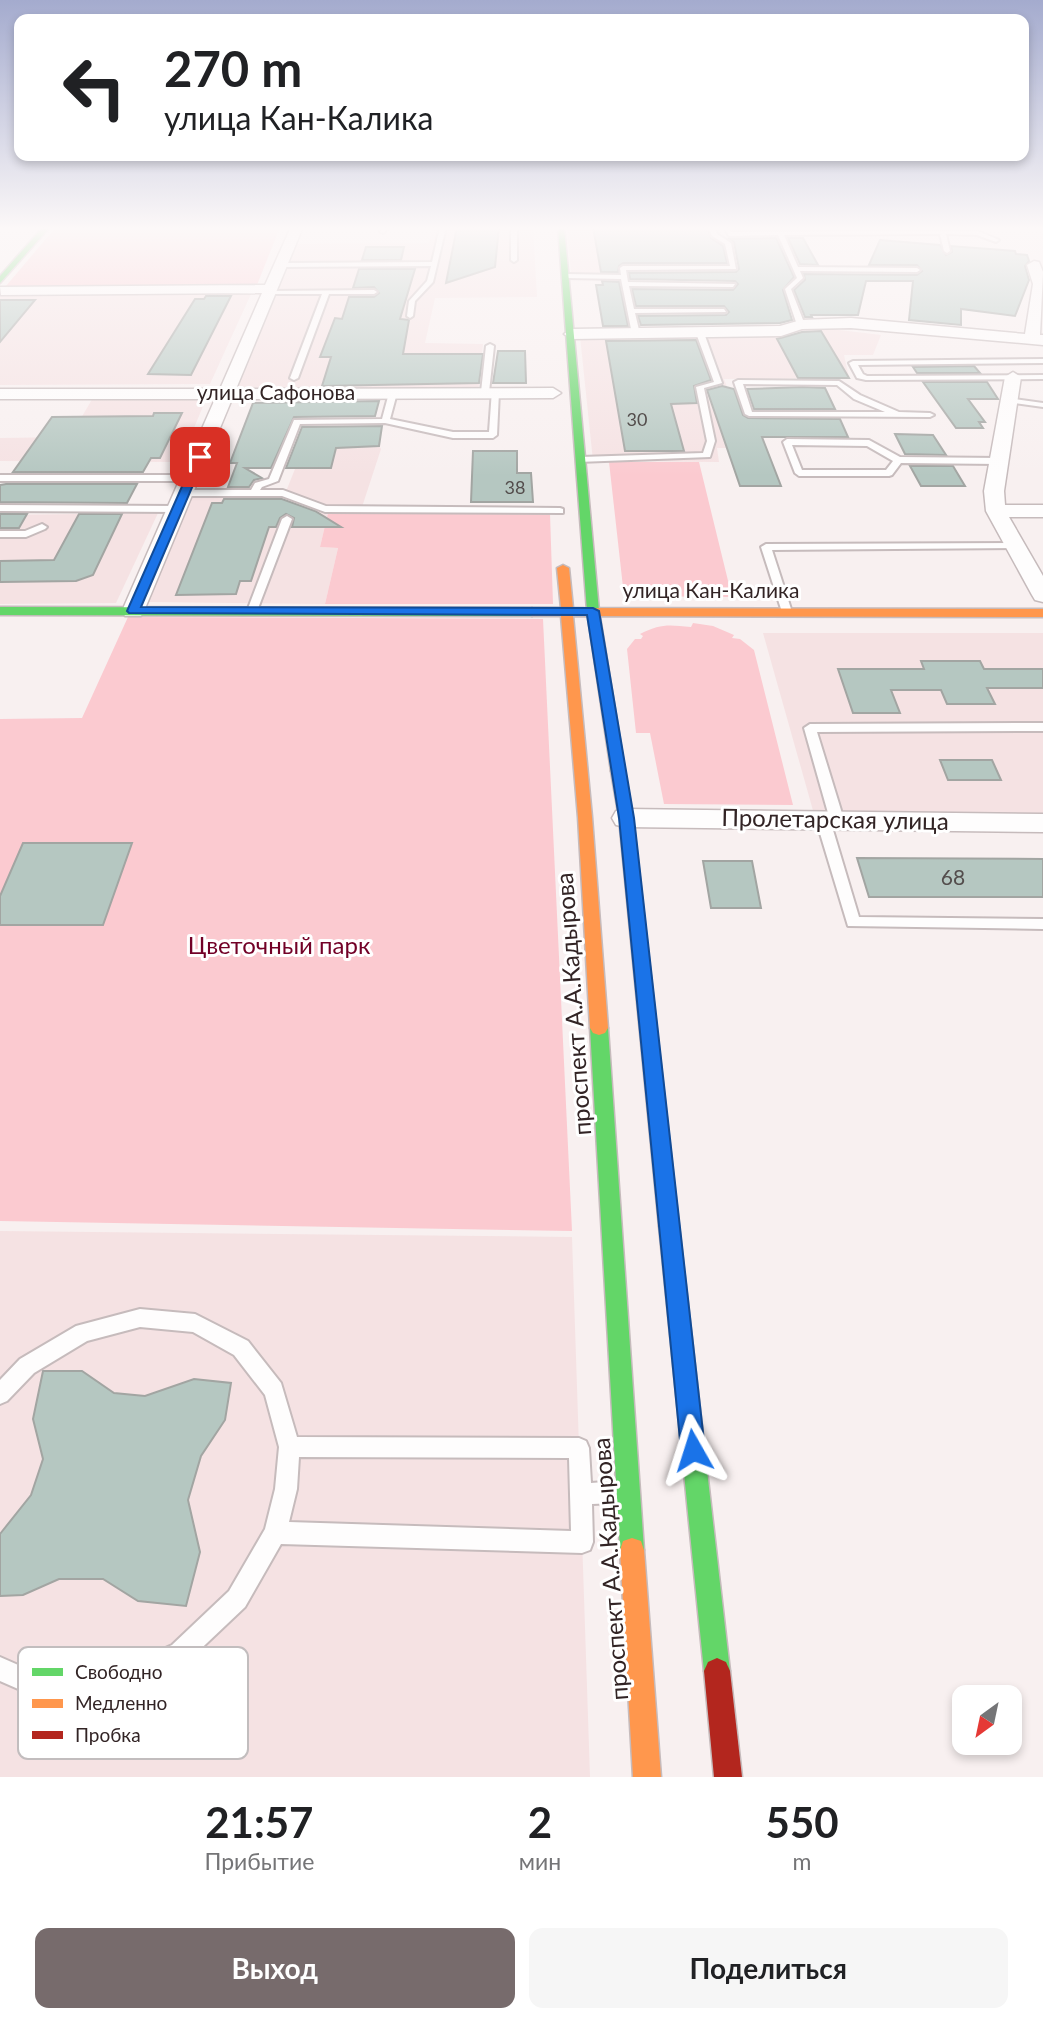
<!DOCTYPE html>
<html lang="ru">
<head>
<meta charset="utf-8">
<style>
	body { margin:0; font-family:Lato,sans-serif; background:#f6f6f6; color:#202124; height:100vh; display:flex; flex-direction:column; font-size:26px; white-space:nowrap }
	* { box-sizing:border-box; margin:0 }
	p { font-size:23px; color:#757577 }
	.icon { flex:none; width:38px; height:38px; fill:none; stroke:currentColor; stroke-width:2; stroke-linecap:round; stroke-linejoin:round }
	.map { position:relative; height:1777px; overflow:hidden }
	.sheet { display:flex; flex-direction:column; background:#fff; flex:1 }
	.sheet>* { flex:none }
	.top-card { position:absolute; left:14px; top:14px; width:1015px; height:147px; border-radius:14px; box-shadow:0 4px 10px #0003; background:#fff; color:#202124; overflow:hidden }
	.needle { width:46px; rotate:213deg }
	.buttons { position:absolute; left:952px; top:1685px; display:grid; gap:14px }
	.buttons a { display:grid; place-items:center; width:70px; height:70px; border-radius:14px; background:#fff; box-shadow:0 4px 10px #0003; font-size:35px }
	.pin { position:absolute; display:grid; place-items:center; width:60px; height:60px; color:#fff; margin:-30px; border-radius:14px; box-shadow:0 4px 10px #0006 }
	.me { position:absolute; width:77px; margin:-38px; rotate:354deg; stroke-linejoin:round; filter:drop-shadow(0 0 5px #0008) }
	.turn { display:flex; align-items:center; gap:24px; height:147px; padding:0 35px; font-size:32px }
	.turn .icon { width:91px; height:91px; stroke-width:2.5 }
	.turn b { display:block; font-size:49px; line-height:60px }
	.eta { display:flex; justify-content:space-evenly; align-items:center; height:119px; text-align:center }
	.eta b { font-size:42px; font-weight:700; line-height:49px }
	.cta { display:flex; gap:14px; margin-top:auto; padding:14px 35px }
	.cta a { flex:1; height:80px; border-radius:14px; background:#776b6c; color:#fff; font-size:28px; font-weight:700; line-height:80px; text-align:center }
	.cta a+a { background:#f6f6f6; color:#202124 }
	.map>svg:first-child { display:block }
</style>
</head>
<body>
<div class="map">
<svg width="1043" height="1777" viewBox="0 0 1043 1777">
	<rect width="100%" height="100%" fill="#f8f0f0"/>
	<!-- built -->
	<path fill="#f5e2e3" d="M432 227H533L537 297 435 298 425 343 483 344 478 394H235L285 267H390V262H289L295 244 429 243Z
		M567 227H719L720 235 735 243 748 273H571Z
		M251 294 210 384 0 385V295Z
		M823 328 881 335 873 355H844L849 378 724 379 751 448H717L719 462 593 461 580 336Z
		M208 394 180 462 0 461V438L70 437 94 396Z
		M379 446 381 449 362 507 331 506 328 513 320 547 338 548 325 604 148 602 195 488 287 489 301 454 322 448Z
		M158 513 116 603 0 604V515Z
		M763 633H1043V815L814 814Z
		M0 1231 572 1237 590 1777H0Z"/>
	<!-- green -->
	<path fill="#fbcad0" d="M56 227H280L257 285 6 286Z
		M609 462H699L732 597 624 596Z
		M328 513 550 514 553 604H325L338 548 320 547Z
		M128 617 543 619 572 1231 0 1221V719L82 718Z
		M693 623 713 626 734 635 732 638 740 639 754 650 793 805 664 804 650 733H636L627 649 635 639H641L643 636 640 634C661 623 670 625 691 627Z"/>
	<!-- building -->
	<path fill="#b5c7c1" stroke="#a2a5a2" stroke-width="2" d="M457 227H499L495 267 446 283Z
		M593 227H707L711 238 723 246 727 263H623L619 266 618 272H601Z
		M776 238 794 277 783 290 792 320 780 323 641 325 638 316 726 315 729 312 724 306H636L632 289 733 290 738 284 735 281 630 279 629 273 736 272 739 269 734 242 729 239Z
		M788 238H803L818 265 800 264Z
		M880 240 940 245 946 255 952 252 951 246 1015 251 1016 254 1027 255 1029 261 1025 266 1029 280 1015 316 961 309V325L909 320 913 281H866L858 315H811L812 317H805L794 290 805 280 804 274 917 275 922 271 917 265H869Z
		M366 247H404L401 260H362Z
		M359 269H415L400 319 409 320 403 354H483L479 383 322 386 331 357H320L335 318 342 319 349 297H374L379 293 374 287 353 288Z
		M602 281 619 282 628 326H603L596 285H603Z
		M206 296H231L191 375 148 374 195 299H204Z
		M0 300H35L0 342Z
		M821 331 839 361 849 378H798L777 339 802 332Z
		M696 340 711 380 694 386 697 403 671 404 684 451H625L606 341Z
		M498 351H525L526 383H493Z
		M974 366 980 373H917L913 367Z
		M923 382H987L998 399H968L985 422H979L983 428H956Z
		M722 386 734 389 743 415 748 418 840 419 848 437H762L781 486H740L707 390Z
		M803 387 825 388 835 409H754L747 389Z
		M379 401 375 416 294 417 271 468H245L262 478 254 480 249 487H228L237 463H230L253 403Z
		M154 413H182L160 458H151L143 472H13L52 417 153 416Z
		M382 426 379 446 336 448 331 468H286L302 427Z
		M895 434 933 435 946 455 905 454Z
		M473 451H517V473H531L533 502H471Z
		M910 466H953L965 486H921Z
		M6 484H137L127 503 0 502V485Z
		M224 499H282L315 511 341 527H292L294 518 286 514 280 518 276 527H269L251 581H240L236 594 176 595 212 503H222Z
		M0 514H27L19 528H0Z
		M79 514H122L93 575 76 581 0 582V561L54 560Z
		M921 661H980L984 669H1043V688H987L995 704H947L941 690H891L900 713H853L838 669H924Z
		M940 760H992L1001 780H948Z
		M23 843H132L103 925H0V896Z
		M857 858 1043 859V897H869Z
		M703 861H752L761 908H711Z
		M43 1371H82L114 1393 145 1396 194 1379 231 1383 225 1420 201 1456 188 1500 200 1552 186 1606 138 1601 103 1579H59L23 1595 0 1596V1534L31 1495 43 1459 33 1419Z"/>
	<g fill="none" stroke-linecap="round" stroke-linejoin="round">
		<defs>
			<path id="lane" d="M383 227H389L383 233 380 231Z
				M440 227H446L433 282 415 301 413 316 410 318 407 316 409 301 427 281 431 266 282 267 279 265 282 263 432 262Z
				M511 227H517V260L514 262 511 260Z
				M709 227H715L717 234 731 243 736 269 626 270 628 282 735 284 733 287 629 286 634 309H724L726 312 635 313 640 334 636 336 632 334 621 279 567 278 564 276 567 274 621 275 620 268 623 266H730L725 244 712 236Z
				M724 227H730L731 232 978 231 999 240 996 242 977 235 946 234 950 251 947 253 944 251 940 234 784 235 798 267 917 268 920 270 917 272 800 271 803 278 791 289 805 325 801 327 797 325 785 289 797 278 778 235 729 236Z
				M269 291 374 290 377 292 374 294H329L298 378 294 380 290 378 322 294H271Z
				M700 331 704 333 722 383 704 388 715 441 710 457 578 462 577 460 581 457 703 453 707 441 696 387 714 382 696 333Z
				M490 344 494 346 489 392 485 394 481 392 486 346Z
				M1043 359V363L858 365 863 374 867 376 1043 375V379L866 380 857 378 849 363 853 361Z
				M738 380 839 381 860 395 899 412 930 413 934 415 930 417 749 416 745 414 734 382ZM743 384 837 385 854 399 885 412H752Z
				M492 390 499 392 497 435 493 438H453L385 423 300 424 278 481 262 487 260 490H283L326 506 560 508 563 509V513L325 512 282 496H185L180 493 185 490H251L255 483 269 479 294 420 382 419 389 393 393 391 397 393 390 419 453 432H489Z
				M1007 398 1043 403V407L1007 402Z
				M787 439 869 440 900 457 999 458 1003 461 999 464 901 463 892 475 889 476H799L795 473 783 442ZM792 445 867 446 893 461 886 470H802Z
				M0 475H191L195 478 191 481H0Z
				M0 505 177 506 182 509 177 512 0 511Z
				M287 516 292 519 257 611 256 613H248L247 611 282 519Z
				M42 524 47 527 45 529 26 537H0V531H25Z
				M1016 543 1019 544V548L772 550 792 612 787 615 782 612 761 547 766 544Z
				M1043 723V731L817 732 844 820 837 824 830 820 804 728 810 724Z
				M823 816 830 820 859 917 1043 919V929L848 926 816 820Z
				M140 1309 195 1314 248 1341 281 1383 297 1437 579 1438 586 1441 589 1448 591 1483 617 1481 625 1484 628 1492 625 1500 617 1503 592 1504 593 1542 590 1550 582 1553 281 1544 245 1607 188 1661 111 1697 41 1699 0 1681V1657L41 1675 110 1673 172 1645 229 1591 265 1529 275 1489 279 1447 265 1395 234 1355 193 1332 140 1327 87 1341 34 1373 7 1401 0 1404V1380L20 1359 76 1326ZM299 1457 569 1458 571 1531 289 1522 297 1489Z"/>
			<path id="street" d="M291 227H303L236 389 553 388 561 393 553 398 232 399 144 611 141 616H125L122 611 215 399H0V389H220L262 293 1 295 0 287 265 285Z
				M1034 261 1039 262 1043 272 1040 335H1043V345L851 328 802 329 781 336 572 339 564 334 572 329 780 326 801 320 851 318 1025 334 1033 284 1027 265Z
				M1013 372 1021 377 1004 491 1005 505H1043V517H1009L1043 576V602L1035 600 1032 595 986 511 984 491 1005 377Z
				M626 809 1043 814V832L626 827 616 825 612 818 616 811Z"/>
			<path id="fast" d="M43 227H50L0 283V276Z
				M558 227H564L599 611 625 771 618 775 611 771 587 611Z
				M0 607 532 608 538 612 532 616 0 615Z
				M599 1021 605 1023 608 1028 644 1550 641 1559 632 1562 623 1559 620 1550 590 1028 593 1023Z
				M669 1217 676 1219 679 1226 730 1671 726 1680 717 1684 708 1680 704 1671 659 1226 662 1219Z"/>
			<path id="slow" d="M563 565 569 568 573 608 1043 609V617L573 616 592 817 608 1028 605 1033 599 1035 593 1033 590 1028 578 817 561 616H532L526 612 532 608H561L557 568Z
				M618 767 625 771 633 818 679 1226 676 1233 669 1235 662 1233 659 1226 619 818 611 771Z
				M632 1538 641 1541 644 1550 661 1777H633L620 1550 623 1541Z"/>
			<path id="jam" d="M717 1658 726 1662 730 1671 742 1777H714L704 1671 708 1662Z"/>
		</defs>
		<!-- lane casing -->
		<use href="#lane" stroke="#c6bbbc" stroke-width="4"/>
		<!-- street casing -->
		<use href="#street" stroke="#c6bbbc" stroke-width="3"/>
		<!-- fast casing -->
		<use href="#fast" stroke="#c6bbbc" stroke-width="3"/>
		<!-- slow casing -->
		<use href="#slow" stroke="#c6bbbc" stroke-width="3"/>
		<!-- jam casing -->
		<use href="#jam" stroke="#c6bbbc" stroke-width="3"/>
		<!-- lane -->
		<use href="#lane" fill="#fefdfd" fill-rule="evenodd"/>
		<!-- street -->
		<use href="#street" fill="#fefdfd" fill-rule="evenodd"/>
		<!-- fast -->
		<use href="#fast" fill="#63d668" fill-rule="evenodd"/>
		<!-- slow -->
		<use href="#slow" fill="#ff974d" fill-rule="evenodd"/>
		<!-- jam -->
		<use href="#jam" fill="#b3261e" fill-rule="evenodd"/>
	</g>
	<!-- sky -->
	<linearGradient id="sky" x2="0" y2="1"><stop stop-color="#a4abce"/><stop offset="0.48" stop-color="#fcf8f8"/><stop offset="1" stop-color="#fcf8f8" stop-opacity="0"/></linearGradient>
	<rect width="1043" height="476" fill="url(#sky)"/>
	<!-- route -->
	<path fill="#1a73e8" stroke="#114b97" stroke-width="2" d="M200 454 205 457 141 607 593 608 599 611 634 818 705 1450 701 1458 693 1462 685 1458 681 1450 619 818 587 615 129 613 127 611 195 457Z"/>
	<g text-anchor="middle" stroke-width="6" stroke-linejoin="round" paint-order="stroke">
		<!-- far-number labels -->
		<g font-size="18" fill="#534d4c">
			<text x="637" y="426">30</text>
			<text x="515" y="494">38</text>
		</g>
		<!-- far-street labels -->
		<g font-size="21" fill="#322425" stroke="#fff">
			<text x="276" y="400">улица Сафонова</text>
			<text x="711" y="598">улица Кан-Калика</text>
		</g>
		<!-- number labels -->
		<g font-size="21" fill="#534d4c">
			<text x="953" y="885">68</text>
		</g>
		<!-- street labels -->
		<g font-size="24" fill="#322425" stroke="#fff">
			<text transform="translate(835 820) rotate(1)" y="8">Пролетарская улица</text>
			<text transform="translate(574 1004) rotate(-94)" y="8">проспект А.А.Кадырова</text>
			<text transform="translate(611 1569) rotate(-94)" y="8">проспект А.А.Кадырова</text>
		</g>
		<!-- park labels -->
		<g font-size="24" fill="#720127" stroke="#fff">
			<text x="279" y="954">Цветочный парк</text>
		</g>
	</g>
	<!-- legend -->
	<rect x="18" y="1647" width="230" height="112" rx="10" fill="#fff" stroke="#c2bdbe" stroke-width="2"/>
	<rect x="32" y="1668" width="31" height="8" fill="#63d668"/>
	<rect x="32" y="1699" width="31" height="9" fill="#ff974d"/>
	<rect x="32" y="1731" width="31" height="8" fill="#b3261e"/>
	<g font-size="19" fill="#322425">
		<text x="75" y="1679">Свободно</text>
		<text x="75" y="1710">Медленно</text>
		<text x="75" y="1742">Пробка</text>
	</g>
</svg>
<div class="buttons">
<a><svg class="needle" viewBox="-14 -14 28 28"><path d="M0-13l5 13h-10z" fill="#e53935"/><path d="M0 13l5-13h-10z" fill="#757577"/></svg></a>
</div>
<div class="pin" style="left:200px;top:457px;background:#d93025"><svg class="icon" aria-label="arrive" viewBox="0 0 24 24"><path d="M6 21V4h12l-3 4 3 4H6"/></svg></div>
<svg class="me" style="left:693px;top:1450px" viewBox="-20 -20 40 40"><path d="M0-17L14 15 0 8-14 15z" fill="#1a73e8" stroke="#fff" stroke-width="4"/></svg>
<div class="top-card">
<div class="turn"><svg class="icon" aria-label="left" viewBox="0 0 24 24"><path d="M17 20v-9H6M10 6l-5 5 5 5"/></svg><div><b>270 m</b>улица Кан-Калика</div></div>
</div>
</div>
<section class="sheet">
<div class="eta">
<div><b>21:57</b><p>Прибытие</p></div>
<div><b>2</b><p>мин</p></div>
<div><b>550</b><p>m</p></div>
</div>
<div class="cta"><a>Выход</a><a>Поделиться</a></div>
</section>
</body>
</html>
